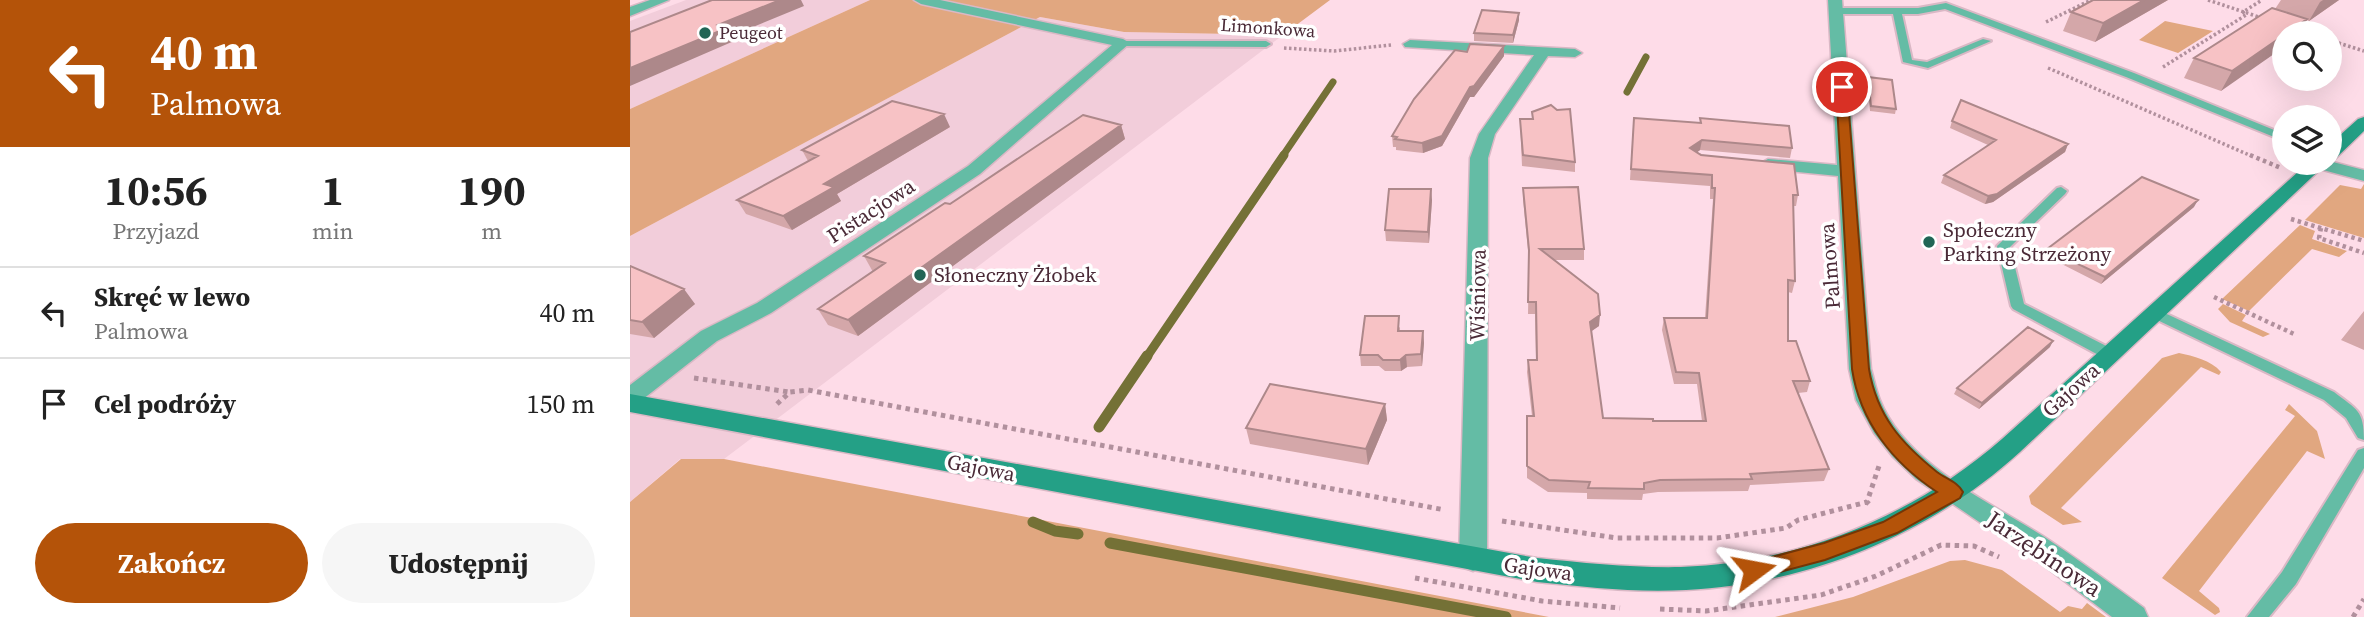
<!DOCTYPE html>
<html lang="pl">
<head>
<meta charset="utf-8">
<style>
	body { margin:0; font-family:"Source Serif 4",serif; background:#f6f6f6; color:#222; height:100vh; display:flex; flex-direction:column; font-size:26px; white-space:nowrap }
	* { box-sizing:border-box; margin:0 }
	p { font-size:23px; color:#767676 }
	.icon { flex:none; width:38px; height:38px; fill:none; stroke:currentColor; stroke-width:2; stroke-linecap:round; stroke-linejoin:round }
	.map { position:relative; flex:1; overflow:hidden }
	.panel { display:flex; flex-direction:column; background:#fff; width:630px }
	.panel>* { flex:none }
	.hud { background:#b45309; color:#fff; overflow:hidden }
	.tools { position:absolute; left:1642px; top:21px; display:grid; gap:14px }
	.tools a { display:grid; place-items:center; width:70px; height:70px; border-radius:50%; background:#fff; box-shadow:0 7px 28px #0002; font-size:35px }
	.pin { position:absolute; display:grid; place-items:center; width:60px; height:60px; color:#fff; margin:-30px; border:4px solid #fff; border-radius:50%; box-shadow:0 2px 7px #0007 }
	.me { position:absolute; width:77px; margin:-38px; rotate:77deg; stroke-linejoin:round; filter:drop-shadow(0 0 5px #0008) }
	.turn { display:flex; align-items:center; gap:24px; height:147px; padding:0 35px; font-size:32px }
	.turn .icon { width:91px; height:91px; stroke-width:2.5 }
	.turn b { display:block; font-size:49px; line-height:60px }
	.eta { display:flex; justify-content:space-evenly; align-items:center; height:119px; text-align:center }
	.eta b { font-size:42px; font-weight:700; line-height:49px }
	.button { display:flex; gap:14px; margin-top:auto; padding:14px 35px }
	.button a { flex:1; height:80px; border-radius:42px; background:#b45309; color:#fff; font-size:28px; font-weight:700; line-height:80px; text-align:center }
	.button a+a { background:#f6f6f6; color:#222 }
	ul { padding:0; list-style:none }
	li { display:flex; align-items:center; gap:21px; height:91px; padding:0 35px; border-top:2px solid #e0e0e0 }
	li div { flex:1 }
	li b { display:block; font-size:26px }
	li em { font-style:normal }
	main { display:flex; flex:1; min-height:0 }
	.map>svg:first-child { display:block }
</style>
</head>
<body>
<main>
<section class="panel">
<div class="hud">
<div class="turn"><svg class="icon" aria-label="left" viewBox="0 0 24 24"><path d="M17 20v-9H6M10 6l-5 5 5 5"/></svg><div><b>40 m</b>Palmowa</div></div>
</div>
<div class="eta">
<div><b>10:56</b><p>Przyjazd</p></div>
<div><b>1</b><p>min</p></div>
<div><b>190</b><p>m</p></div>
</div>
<ul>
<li><svg class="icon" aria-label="left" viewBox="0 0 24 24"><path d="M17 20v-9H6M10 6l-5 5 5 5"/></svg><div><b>Skręć w lewo</b><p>Palmowa</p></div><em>40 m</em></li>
<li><svg class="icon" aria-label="arrive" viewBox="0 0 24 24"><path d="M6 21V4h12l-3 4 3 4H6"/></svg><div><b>Cel podróży</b></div><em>150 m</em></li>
</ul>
<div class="button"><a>Zakończ</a><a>Udostępnij</a></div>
</section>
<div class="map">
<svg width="1734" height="617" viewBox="0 0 1734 617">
	<rect width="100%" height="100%" fill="#fedce8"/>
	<!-- built -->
	<path fill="#f2cdda" d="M56 0H240L0 109V21Z
		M410 17 494 32 653 35 94 459H50L0 502V236Z"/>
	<!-- green -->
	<path fill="#e1a780" d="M240 0H700L653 35 494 32 410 17 0 236V109Z
		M1535 21 1583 31 1548 53 1509 40Z
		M1734 184V238L1675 220 1710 185 1731 189Z
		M1670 225 1685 231 1682 239 1717 251 1709 257 1682 249 1619 311 1592 299Z
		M1593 304 1616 315 1612 321 1640 334 1633 337 1600 322 1588 309Z
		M1549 353C1563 356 1581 360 1591 372L1589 375 1571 367 1431 508 1452 522 1433 525 1401 504 1399 496 1532 358Z
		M1659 404 1687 431 1695 459 1677 451 1569 591 1589 608 1590 612 1585 615 1532 578 1665 416 1655 410Z
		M51 459H94L919 617H0V502Z
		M1335 560 1372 570 1430 612 1438 606 1452 609 1457 603 1476 617H1145L1223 597 1320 561Z"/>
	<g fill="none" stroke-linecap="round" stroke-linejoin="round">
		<!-- stream-far2 -->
		<path stroke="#747136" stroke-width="7" d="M997 92 1016 57
			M652 157 703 82"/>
		<!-- stream-far1 -->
		<path stroke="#747136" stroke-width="9" d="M516 358 654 155"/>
		<!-- stream -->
		<path stroke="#747136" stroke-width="11" d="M469 427 517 356
			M403 522 425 531 448 534
			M480 543 876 617"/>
		<defs>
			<path id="lane" d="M1316 3 1504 73 1654 134V141L1496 77 1315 9 1288 14H1272L1282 60 1297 62 1353 39 1361 41 1298 68 1273 62 1263 14H1206L1201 11 1206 8H1288Z
				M490 41H636L641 44 636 47 493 46 488 43Z
				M1431 187 1437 191 1435 194 1380 247 1394 304 1486 351 1488 355 1486 359H1476L1383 309 1381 306 1367 246 1427 188Z
				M1526 309 1704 392C1727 410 1734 410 1734 440L1728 438 1716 418 1694 400 1521 317 1519 314Z
				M1734 448V468L1666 584 1639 617H1617L1652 572 1728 450Z"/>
			<path id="street" d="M20 0H39L0 16V7Z
				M284 0H310L493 39 500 43 350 174 141 313 87 341 8 403 0 405V385L71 331 127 303 338 166 482 45 291 4Z
				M1198 0H1212L1241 369C1244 379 1246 390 1250 400 1275 463 1359 502 1413 536 1448 559 1481 584 1514 608L1518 617H1482L1417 568 1286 479 1263 457 1244 433 1226 400 1219 369 1208 176 1138 169 1129 164 1138 159 1207 165Z
				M780 40 945 49 952 53 945 57 918 56 865 134 858 158 857 559 853 567 843 571 833 567 829 559 840 158 849 134 904 55 775 47 773 44Z
				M1699 161 1734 170V181L1682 167 1679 163Z"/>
			<path id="secondary" d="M1734 117V131L1705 159 1699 160V145L1728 119Z
				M1678 163H1697L1390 452C1299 535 1178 584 1056 590 1006 593 956 587 907 582L0 412V394L907 558C955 563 1003 568 1051 567 1169 563 1284 516 1372 439Z"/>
		</defs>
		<!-- lane casing -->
		<use href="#lane" stroke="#dab8c5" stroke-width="4"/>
		<!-- street casing -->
		<use href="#street" stroke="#dab8c5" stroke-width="3"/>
		<!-- secondary casing -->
		<use href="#secondary" stroke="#dab8c5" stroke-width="3"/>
		<!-- path-far2 -->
		<path stroke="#b1909d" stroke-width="3.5" stroke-dasharray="2.5 2.5" stroke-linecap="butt" d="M1578 0 1632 18
			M1416 22 1461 0
			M1667 29 1679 33
			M1699 40 1734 51
			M654 48 704 51 761 45
			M1533 67 1616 15 1613 12 1632 0
			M1418 68 1624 157"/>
		<!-- path-far1 -->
		<path stroke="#b1909d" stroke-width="4.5" stroke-dasharray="3.5 3.5" stroke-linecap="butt" d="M1620 155 1651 168
			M1661 219 1734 241
			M1691 228 1689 238 1734 253
			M1584 297 1664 334"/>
		<!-- path -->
		<path stroke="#b1909d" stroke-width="5" stroke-dasharray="4.5 4.5" stroke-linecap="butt" d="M64 378 159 392
			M147 404 160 392 178 390 815 510
			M1239 504 1237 502 1249 466
			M872 521 987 538H1087L1156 528 1168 520 1237 502
			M785 578 912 601 990 608
			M1030 609 1076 611 1191 595 1246 576 1311 545 1344 546 1369 557
			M1723 617 1734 599"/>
		<!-- lane -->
		<use href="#lane" fill="#64bca5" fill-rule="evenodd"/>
		<!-- street -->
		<use href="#street" fill="#64bca5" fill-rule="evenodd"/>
		<!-- secondary -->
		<use href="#secondary" fill="#24a086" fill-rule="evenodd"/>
	</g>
	<!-- wall -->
	<path fill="#d4a7a9" d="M1538 0 1465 42 1433 31 1441 12Z
		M1651 0H1709L1679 21 1677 20 1669 33H1654L1591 91 1554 78 1564 58 1645 9Z
		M889 13V20L883 43 844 41V33Z
		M874 46V56L844 97H840L812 146 793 153 766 150V147H763L762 136 837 52Z
		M1238 77 1266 109 1265 114 1240 111 1237 82Z
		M902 112 945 162V172L892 166 890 119H902Z
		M1070 118 1162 148 1160 158 1070 150 1067 152 1168 195 1166 206H1163L1165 281 1162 293 1158 292V341L1180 381 1177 392 1168 393 1199 469 1194 481 1120 485 1118 491 1028 492 1013 494 1012 500 957 499V493L918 492 897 478V416H902L897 372 898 360H906L905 314H898L899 261 893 199V188L954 249V260H924L969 326 961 331 973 418 1023 421H1072L1067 384H1044L1032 330 1034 318H1075L1083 199H1080V186L1000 180 1003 128 1070 123Z
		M1322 121 1438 144 1435 152 1363 202 1355 204 1311 183 1314 175 1358 145 1320 128Z
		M491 125 495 139 228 336 198 325 188 309 243 272 234 256 320 204Z
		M320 127 207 194 211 201 162 230 116 214 107 200 178 161 172 150Z
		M802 200 799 243 756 241 755 230Z
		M1564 207 1471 284 1414 255 1417 249Z
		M0 266 65 304 24 338 0 334Z
		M1734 311V350L1711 340Z
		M770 327V331H793L794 343 792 366 777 367 771 371H755L749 366H731L730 355Z
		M1420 347 1349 409 1324 394 1327 388Z
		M755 404 757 420 738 465 620 444 616 428Z"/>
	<!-- shaded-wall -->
	<path fill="#ad888a" d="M150 0H171L174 6 101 36 104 41 0 86V68L88 25Z
		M1514 0H1538L1465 42 1473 23Z
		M1693 0H1709L1679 21 1690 2Z
		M889 13V20L883 43V35Z
		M1677 19 1669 33H1657Z
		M1654 35V47L1591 91 1602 71Z
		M874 46V56L844 97H840L812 146 793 153 792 143Z
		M314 114 320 127 207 194 211 201 162 230 153 216 194 184Z
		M491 125 495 139 228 336 218 320Z
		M1072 140 1070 150 1059 159 1060 148Z
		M1438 144 1435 152 1363 202 1355 204 1358 196Z
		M801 189 802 200 799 243 798 232Z
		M1568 200 1564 207 1471 284 1475 277Z
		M54 289 65 304 24 338 12 322Z
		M970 315 969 326 959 333 960 322Z
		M793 331 794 343 792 366 791 354Z
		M1423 341 1420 347 1349 409 1352 403Z
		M776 355 777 367 771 371 770 360Z
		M755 404 757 420 738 465 736 449Z"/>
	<!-- building -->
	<path fill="#f7c2c5" stroke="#ad888a" stroke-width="2" d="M82 0H150L88 25 97 28 0 68V32Z
		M1463 0H1514L1473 23 1441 12Z
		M1642 8 1677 19 1657 33H1654V35L1602 71 1564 58Z
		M852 10 889 13 883 35 844 33Z
		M840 44 874 46 844 86 840 87 812 136 792 143 765 139 767 137 762 136 784 99 825 50 837 52Z
		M1238 77 1262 80 1266 109 1241 106Z
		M1331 100 1438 144 1367 194 1358 196 1314 175 1366 140 1322 121Z
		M262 101 314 114 194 184 204 187 153 216 107 200 188 156 172 150Z
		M921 105 927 110 940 109 945 162 893 155 890 119H903L902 112Z
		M453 115 491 125 218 320 188 309 255 263 234 256 315 203 320 204Z
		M1004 118 1071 123 1070 118 1159 126 1162 148 1072 140 1060 148 1071 155 1164 164 1168 195H1163L1165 281 1158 280V341H1166L1180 381H1163L1199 469 1120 474 1122 479 1030 480 1014 483V489L958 488 960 482 919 480 897 466V416H904L898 360H907L906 302H898L899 250 893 188 948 187 954 249H910L968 294 970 315 960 322 973 418 1023 419V421H1076L1069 373 1046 372 1034 318H1077L1085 188H1082V175L1001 169Z
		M1512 177 1568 200 1475 277 1417 249Z
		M759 189H801L798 232 755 230Z
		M0 266 54 289 12 322 0 320Z
		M735 316H769L768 331H793L791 354 776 355 770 360H753L748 355H730Z
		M1398 327 1423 341 1352 403 1327 388Z
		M640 384 755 404 736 449 616 428Z"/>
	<!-- route -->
	<path fill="#b45309" stroke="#753606" stroke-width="2" d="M1212 84 1217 87 1239 369C1247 416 1271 443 1307 472 1316 479 1328 482 1333 492L1330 498 1267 533 1195 560 1124 579 1116 576 1113 570 1116 564 1194 543 1253 522 1307 492C1263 463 1230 422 1222 369L1206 87Z"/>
	<!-- markers -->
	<g fill="#216555" stroke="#fff" stroke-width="2.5">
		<circle cx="75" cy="33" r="7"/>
		<circle cx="1299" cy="242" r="7"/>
		<circle cx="290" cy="275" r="7"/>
	</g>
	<g text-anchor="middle" stroke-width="7" stroke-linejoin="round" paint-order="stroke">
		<!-- far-street labels -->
		<g font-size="18" fill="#4a2a37" stroke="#fff">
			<text transform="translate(638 28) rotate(4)" y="6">Limonkowa</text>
		</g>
		<!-- far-poi labels -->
		<g font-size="18" fill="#4a2a37" stroke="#fff" text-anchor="start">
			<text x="89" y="39">Peugeot</text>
		</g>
		<!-- street labels -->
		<g font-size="21" fill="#4a2a37" stroke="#fff">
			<text transform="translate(241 211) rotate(-33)" y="7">Pistacjowa</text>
			<text transform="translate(1200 266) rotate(-94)" y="7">Palmowa</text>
			<text transform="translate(848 295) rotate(-89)" y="7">Wiśniowa</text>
			<text transform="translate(1441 390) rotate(-42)" y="7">Gajowa</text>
			<text transform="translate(351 468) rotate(11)" y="7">Gajowa</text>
			<text transform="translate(908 569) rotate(8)" y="7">Gajowa</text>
		</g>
		<!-- poi labels -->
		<g font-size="21" fill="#4a2a37" stroke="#fff" text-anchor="start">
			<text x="1313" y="237">Społeczny<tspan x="1313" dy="24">Parking Strzeżony</tspan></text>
			<text x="304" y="282">Słoneczny Żłobek</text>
		</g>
		<!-- near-street labels -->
		<g font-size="24" fill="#4a2a37" stroke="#fff">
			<text transform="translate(1414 554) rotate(34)" y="8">Jarzębinowa</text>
		</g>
	</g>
</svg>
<div class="tools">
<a><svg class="icon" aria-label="search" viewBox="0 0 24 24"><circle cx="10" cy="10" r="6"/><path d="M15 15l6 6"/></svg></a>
<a><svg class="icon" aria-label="layers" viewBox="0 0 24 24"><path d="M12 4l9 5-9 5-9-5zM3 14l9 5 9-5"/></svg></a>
</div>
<div class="pin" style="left:1212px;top:87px;background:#d93025"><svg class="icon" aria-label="arrive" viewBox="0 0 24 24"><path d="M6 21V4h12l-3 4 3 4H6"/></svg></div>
<svg class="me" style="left:1124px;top:570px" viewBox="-20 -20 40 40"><path d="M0-17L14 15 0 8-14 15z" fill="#b45309" stroke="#fff" stroke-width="4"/></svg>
</div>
</main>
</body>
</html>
